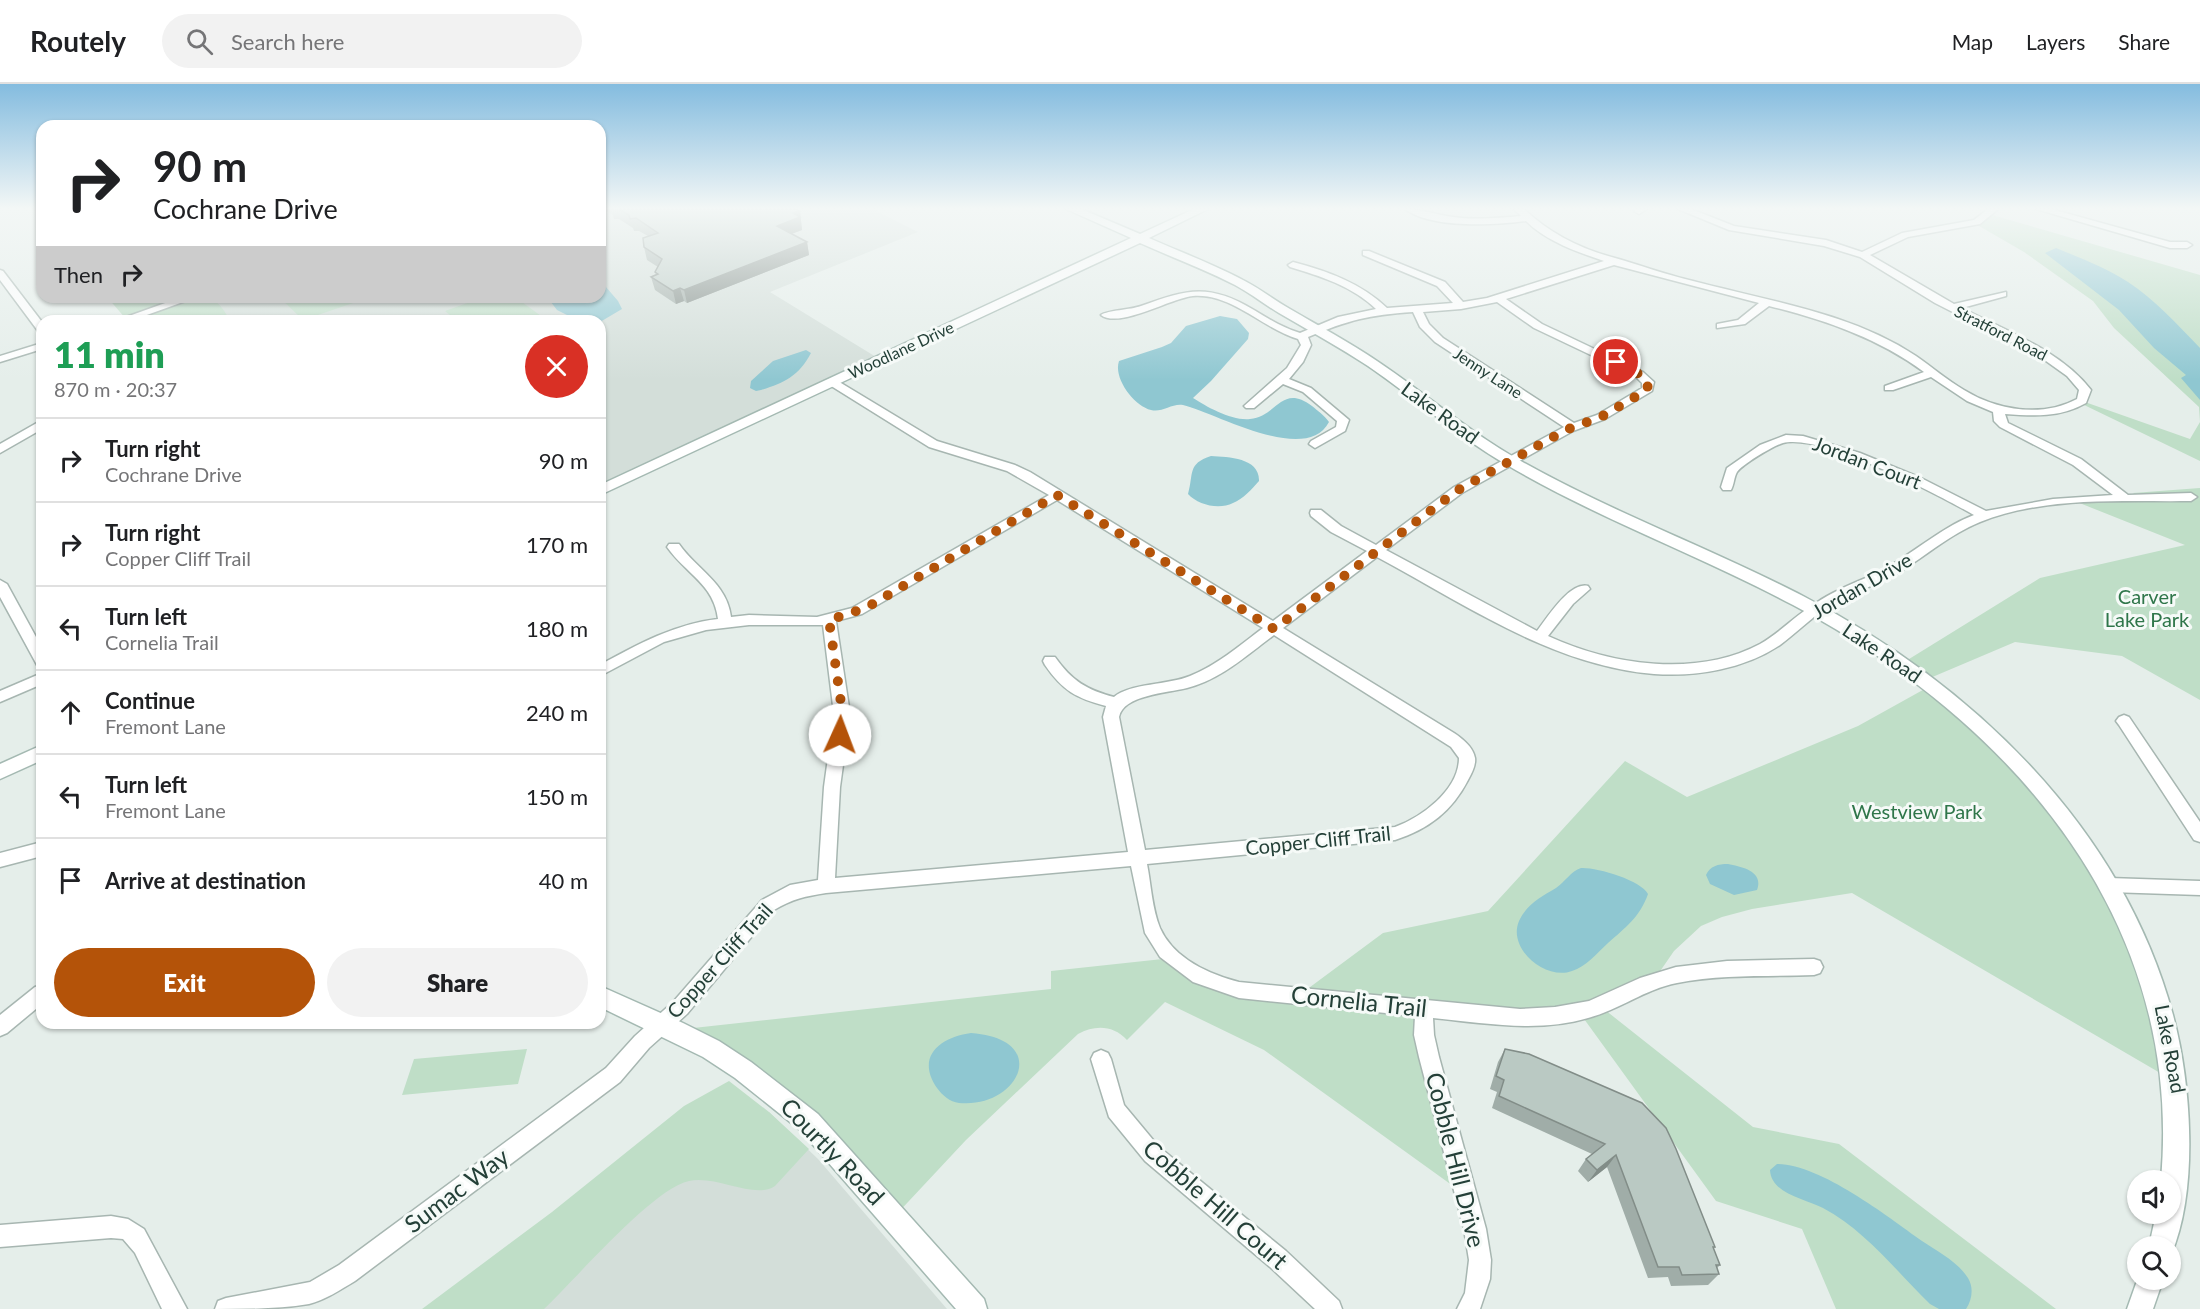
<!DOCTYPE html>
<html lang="en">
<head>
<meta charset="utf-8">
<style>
	body { margin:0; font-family:Lato,sans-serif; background:#f2f2f2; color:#202124; height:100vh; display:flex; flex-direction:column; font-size:22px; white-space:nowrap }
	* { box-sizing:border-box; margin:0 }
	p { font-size:20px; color:#757577 }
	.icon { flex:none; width:33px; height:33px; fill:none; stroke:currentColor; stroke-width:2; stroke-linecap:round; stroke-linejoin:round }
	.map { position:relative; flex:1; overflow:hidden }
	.drawer { position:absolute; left:36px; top:231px; width:570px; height:714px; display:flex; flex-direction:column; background:#fff; border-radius:18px; box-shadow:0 2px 4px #0004 }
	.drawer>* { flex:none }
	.hud { position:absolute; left:36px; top:36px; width:570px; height:183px; border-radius:18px; box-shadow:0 2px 4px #0004; background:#fff; color:#202124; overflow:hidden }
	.tools { position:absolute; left:2127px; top:1086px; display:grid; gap:12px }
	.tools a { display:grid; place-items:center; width:54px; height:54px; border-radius:50%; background:#fff; box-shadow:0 2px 4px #0004; font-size:30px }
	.pin { position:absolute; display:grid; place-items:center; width:51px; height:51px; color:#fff; margin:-26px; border:3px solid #fff; border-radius:50%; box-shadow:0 2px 6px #0007 }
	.me { position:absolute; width:66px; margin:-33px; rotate:2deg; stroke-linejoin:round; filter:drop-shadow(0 0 4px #0008) }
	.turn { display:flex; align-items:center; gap:21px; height:126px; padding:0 18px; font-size:27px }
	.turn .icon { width:78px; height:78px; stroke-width:2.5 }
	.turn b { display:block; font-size:42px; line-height:51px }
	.then { display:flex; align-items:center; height:57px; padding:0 18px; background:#0003; gap:12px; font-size:22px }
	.round { display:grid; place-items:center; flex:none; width:63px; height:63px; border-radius:32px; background:#f2f2f2 }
	.headline { display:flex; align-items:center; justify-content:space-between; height:102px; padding:0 18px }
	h1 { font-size:36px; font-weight:800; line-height:45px; color:#1e9e55 }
	.action { display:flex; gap:12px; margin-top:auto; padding:12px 18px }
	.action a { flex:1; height:69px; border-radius:36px; background:#b45309; color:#fff; font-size:24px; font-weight:800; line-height:69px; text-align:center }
	.action a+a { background:#f2f2f2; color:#202124 }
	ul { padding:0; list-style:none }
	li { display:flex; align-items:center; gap:18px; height:84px; padding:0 18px; border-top:2px solid #e0e0e0 }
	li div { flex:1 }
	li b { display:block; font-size:22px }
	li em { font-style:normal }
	header { display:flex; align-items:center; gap:36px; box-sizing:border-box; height:84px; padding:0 30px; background:#fff; border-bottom:2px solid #e0e0e0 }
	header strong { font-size:28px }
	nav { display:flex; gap:33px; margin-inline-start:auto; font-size:21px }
	.search { width:420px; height:54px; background:#f2f2f2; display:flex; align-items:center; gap:15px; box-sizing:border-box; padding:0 21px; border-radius:33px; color:#757577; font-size:22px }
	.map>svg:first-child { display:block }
</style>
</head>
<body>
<header>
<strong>Routely</strong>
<div class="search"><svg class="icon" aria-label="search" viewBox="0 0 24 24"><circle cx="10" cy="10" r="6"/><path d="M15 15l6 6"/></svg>Search here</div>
<nav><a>Map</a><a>Layers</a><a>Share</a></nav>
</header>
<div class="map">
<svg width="2200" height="1225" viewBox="0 0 2200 1225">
	<rect width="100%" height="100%" fill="#e5eeea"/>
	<!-- built -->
	<path fill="#d3ded9" d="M600 125H872L918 148 770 208 881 276 600 407V237H128L192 213H600Z
		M769 1028 818 1075 947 1225H480Z"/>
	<!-- green -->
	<path fill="#bfdec7" d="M1989 130 2200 191V377L2080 319 2082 317 2190 355 2200 338 2199 323 2114 244 2093 217 2024 168 1974 139Z
		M107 213H192L126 235Z
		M202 213C216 213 224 225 230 237H129Z
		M279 213H371L303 236Z
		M484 213H515L548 237H457L445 227Z
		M2200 404V616L2122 572 2015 558 1923 597 1901 580 2040 494 2185 461 2077 418 2139 414 2133 409Z
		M1930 602 1973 639 2109 801 2179 1000 1852 809 1752 825 1722 833 1701 842 1674 867 1654 896 1600 922 1753 1043 1839 1060 2056 1225H1836L1802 1145 1716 1117 1579 928 1424 925 1467 1112 1264 966 1165 918 1127 956C1113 941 1095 941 1078 950L966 1056 894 1133 837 1068 675 946 1051 905V887L1172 874 1202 896 1298 912 1383 849 1488 827 1625 677 1687 713 1858 642Z
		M527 965 518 1000 402 1011 414 975Z
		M729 997 769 1028 809 1065 775 1102C755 1116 717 1091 689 1097 652 1105 575 1196 544 1225H422L552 1128 684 1022Z"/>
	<!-- water -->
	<path fill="#8fc7d1" d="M2056 164C2080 174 2105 183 2128 198 2154 215 2178 241 2200 264V316L2181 294 2186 291 2154 264 2119 226 2045 169Z
		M600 196 618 217 622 225 600 238 579 237 557 226 547 213H600Z
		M1220 232 1237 235 1249 249 1248 255 1211 297 1193 314C1207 323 1232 337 1250 335 1277 333 1281 299 1312 322 1318 327 1324 331 1329 338 1306 382 1214 328 1183 321 1172 319 1162 329 1151 326 1134 322 1113 294 1119 277L1162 263 1171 259 1186 242Z
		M806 266 811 269C799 292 784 299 761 306L756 307 750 304 751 297 773 277Z
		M1211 372C1229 373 1260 374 1259 397 1252 405 1243 415 1233 419 1219 426 1198 421 1188 410 1194 389 1187 380 1211 372Z
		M1728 780C1742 783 1764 787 1757 806L1734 811 1710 800 1706 791C1710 782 1718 780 1728 780Z
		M1581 784C1596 783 1641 796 1648 810 1640 833 1625 844 1608 859 1597 869 1586 883 1572 887 1546 897 1507 865 1519 837 1527 820 1541 813 1556 804 1565 798 1571 787 1581 784Z
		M971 949C1053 955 1018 1025 959 1019 950 1018 942 1011 937 1004 915 972 941 953 971 949Z
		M1777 1080C1820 1080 1887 1132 1922 1157 1937 1167 1958 1178 1968 1194 1974 1204 1972 1216 1966 1225H1939L1930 1220C1896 1187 1866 1147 1823 1124 1806 1115 1771 1110 1770 1086Z"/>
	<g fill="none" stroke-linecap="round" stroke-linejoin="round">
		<defs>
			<path id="street" d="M1405 125C1422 125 1437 131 1453 133 1475 136 1498 134 1521 132L1514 125H1524C1549 149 1581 165 1615 174 1640 181 1667 191 1693 197 1742 210 1791 219 1838 235 1865 244 1892 256 1916 272 1932 283 1947 296 1964 306 1996 326 2042 334 2077 315L2079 306 2067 292 2039 272 1935 219 1860 173 1824 162 1729 146 1678 125H1691L1734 142 1826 156 1862 168 1902 149 1974 136 1988 125H1998L1980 140 1908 153 1870 171 1954 220 2006 208V212L1962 224C2006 247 2060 266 2091 306L2086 319C2060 334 2033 332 2005 330L2008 339 2081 375 2128 411 2191 409 2197 413 2191 417C2122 418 2045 412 1980 438 1950 450 1926 472 1899 488 1876 502 1849 509 1826 524 1810 535 1796 549 1780 561 1744 585 1697 593 1654 590 1553 582 1465 520 1377 473L1283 544 1454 649C1463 655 1473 663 1475 674 1476 681 1472 689 1468 696 1452 727 1429 745 1395 756L1147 780C1151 800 1152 825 1160 844 1174 875 1209 890 1239 898L1520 925 1555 923 1589 917 1640 894 1676 883 1727 877 1814 875 1820 877 1823 883 1820 889 1814 891C1768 893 1722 890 1677 899 1645 905 1619 926 1588 934 1538 949 1484 939 1433 934L1434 951 1439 973 1486 1145 1491 1176 1490 1195 1480 1225H1457L1465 1209 1469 1176 1464 1145 1419 973 1414 951 1415 932 1239 914 1193 898 1160 873 1145 849 1131 782 826 809C806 812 792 815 774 826L687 930 649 964 620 998 355 1197C340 1206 325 1216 309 1220 279 1225 246 1225 215 1225L218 1217 226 1214 310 1198 339 1181 606 984 635 952 673 918 762 816 790 801 818 796 824 703 834 630 823 541H749L706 546 664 558 600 592V581C638 560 675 540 718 535 714 500 686 490 667 463L669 460H679C697 486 727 499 731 533L749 531 817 533 852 524 1049 411 1007 387 929 363 828 300V296H836L937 357 1015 381 1030 388 1273 537 1367 467 1331 448 1311 432 1310 429 1311 426H1321L1341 442 1376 461 1454 403 1564 343 1435 258 1420 243 1413 228C1368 231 1349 236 1308 253L1311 261 1303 278 1289 295 1311 304 1349 336 1345 347 1315 364 1309 360 1311 357 1336 343 1337 337 1303 308 1283 300 1254 324H1246L1244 322 1287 284 1301 261 1298 255C1263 245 1232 209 1193 212 1171 214 1119 245 1101 231 1108 226 1130 226 1141 222 1188 205 1209 199 1254 226 1269 235 1283 244 1300 249L1338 233 1376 225C1352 202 1320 192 1290 183L1288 181 1293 178C1327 187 1361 199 1387 224L1453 219 1437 202 1363 171V167H1369L1445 198 1463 218 1487 214 1604 177C1577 168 1546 157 1526 137 1494 141 1432 145 1405 125ZM1614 181 1759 219 1738 236 1717 240V244L1745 240 1769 222C1825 236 1878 254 1924 288L1885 302V306H1893L1931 293 1967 317 1993 328 1994 337 2000 343 2073 381 2113 411 2053 415 1986 427 1921 394 1860 369 1803 352 1786 351 1760 361 1727 384 1721 403 1723 406H1731C1734 401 1734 393 1737 388 1743 380 1773 362 1783 359 1821 349 1939 411 1974 431 1945 442 1922 462 1896 478 1872 494 1843 501 1819 517 1798 529 1781 548 1760 560 1696 594 1611 581 1548 552L1573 520 1590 505 1588 502C1570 497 1547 534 1537 547L1386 466 1462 409 1573 347 1605 335 1652 307 1654 298 1643 288 1542 240 1506 215ZM1497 218 1534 244 1635 292 1642 299V304L1597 331 1574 339 1443 254 1429 240 1423 228 1461 225ZM1057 416 1263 544C1239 562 1217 581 1190 592 1169 601 1130 599 1114 613 1087 606 1072 597 1055 573H1045L1043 577 1045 581C1063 607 1076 614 1106 622L1103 633 1128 768 835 794 840 703 850 630 836 537 862 530ZM1274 551 1451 663 1459 674C1459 706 1422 733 1395 743L1145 766 1119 633C1123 611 1167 609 1187 604 1220 596 1247 571 1274 551Z
				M1636 125H1647L1639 130 1634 127Z
				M2036 125H2051L2170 158H2187L2192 161 2187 164H2170Z
				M0 186 3 187 42 238V248L38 247 0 196Z
				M182 213H197L130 237H115Z
				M42 259V265L0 278V272Z
				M42 336V345L0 369V360Z
				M0 496 7 500 42 564V582L37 581 0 513Z
				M42 589V600L0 618V607Z
				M2124 631 2129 633 2200 738V758L2194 756 2119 641 2116 637 2119 633Z
				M42 758V772L0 783V769Z
				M2109 794 2200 797V811L2109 808 2103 806 2100 801 2103 796Z
				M42 901V920L7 949 0 952V931L35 903Z
				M1101 966 1108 969 1111 975 1124 1021 1159 1063 1286 1167 1339 1217 1342 1225H1315L1270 1183 1145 1077 1109 1033 1091 975 1094 969Z
				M111 1132 128 1135 144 1145 187 1225H162L135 1169 123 1155 111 1154 0 1163V1141Z"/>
			<path id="secondary" d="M1066 125H1081L1140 150 1194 125H1208L1149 154C1180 168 1213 180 1243 196 1259 204 1274 216 1290 225 1319 242 1349 258 1377 277 1425 309 1469 348 1519 376 1611 428 1710 464 1803 512 1972 600 2122 743 2173 931 2191 999 2199 1105 2171 1171L2170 1162H2149L2156 1130H2170V1096H2161C2184 835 2012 638 1793 521 1699 471 1599 435 1507 381 1457 352 1415 314 1368 282 1339 263 1308 246 1279 229 1264 220 1250 209 1235 201 1204 185 1171 173 1140 159L600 411V401L1131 154Z
				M42 661V676L0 695V680Z
				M600 902 683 939 719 957 751 978 818 1030 984 1215 987 1225H956L800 1046 735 994 703 973 600 923Z
				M2138 1194 2163 1196 2153 1225H2127Z"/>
		</defs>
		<!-- street casing -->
		<use href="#street" stroke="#a7b6b1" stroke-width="3"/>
		<!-- secondary casing -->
		<use href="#secondary" stroke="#a4b9b2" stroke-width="3"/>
		<!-- street -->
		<use href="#street" fill="#fff" fill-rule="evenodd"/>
		<!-- secondary -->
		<use href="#secondary" fill="#fff" fill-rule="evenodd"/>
	</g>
	<!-- wall -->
	<path fill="#a0ada8" d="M603 125H796L800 127 802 146 792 150 807 158 809 171 687 219 684 217 676 220 655 206 651 193 656 191 655 188 658 183 647 176 644 163 648 152 639 147H634L633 144 619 135H614L613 131Z
		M1505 965 1715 1163 1713 1165 1720 1181 1717 1184 1719 1190 1708 1201 1671 1202 1668 1193 1648 1194 1607 1083 1588 1098 1578 1087 1586 1075 1592 1070 1492 1024 1497 1008 1490 1005 1498 978Z"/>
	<!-- shaded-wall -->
	<path fill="#828d88" d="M800 127 802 146 779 154 777 142 793 129Z
		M807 158 809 171 687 219 684 206Z
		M680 204 684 217 676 220 673 207Z
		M1616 1071 1607 1083 1588 1098 1597 1086Z"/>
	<!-- building -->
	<path fill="#bac9c3" stroke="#828d88" stroke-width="1.5" d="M619 125H796L800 127 793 129 800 133 777 142 807 158 684 206 680 204 673 207 651 193 658 190 655 188 662 175 644 163 643 154 658 149 636 134 630 135 629 131Z
		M1505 965 1529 970 1642 1019 1666 1044 1676 1065 1715 1163H1713L1720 1181H1716L1719 1190 1682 1191 1679 1183H1658L1616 1071 1597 1086 1586 1075 1605 1060 1499 1012 1504 996 1496 992Z"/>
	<!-- sky -->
	<linearGradient id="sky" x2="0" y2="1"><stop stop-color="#84bcdf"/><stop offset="0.42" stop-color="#f3f7f6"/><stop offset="1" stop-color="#f3f7f6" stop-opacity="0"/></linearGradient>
	<rect width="2200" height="296" fill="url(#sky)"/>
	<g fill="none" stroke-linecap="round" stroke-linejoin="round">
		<!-- route -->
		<path stroke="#b45309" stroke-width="10" stroke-dasharray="0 18" d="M840 651 841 619 829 536 866 524 1057 411 1274 545 1458 406 1566 346 1601 333 1647 306 1648 300 1641 291 1616 278"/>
	</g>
	<g text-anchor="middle" stroke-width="6" stroke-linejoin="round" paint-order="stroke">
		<!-- far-street labels -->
		<g font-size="16" fill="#244038" stroke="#f6faf8">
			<text transform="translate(2001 249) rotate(27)" y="6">Stratford Road</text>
			<text transform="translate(901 266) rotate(-25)" y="6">Woodlane Drive</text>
			<text transform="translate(1488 289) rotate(33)" y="6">Jenny Lane</text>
		</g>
		<!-- street labels -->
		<g font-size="20" fill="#244038" stroke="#f6faf8">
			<text transform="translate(1440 329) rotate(36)" y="7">Lake Road</text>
			<text transform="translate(1867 379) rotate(21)" y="7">Jordan Court</text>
			<text transform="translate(1862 502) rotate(-30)" y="7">Jordan Drive</text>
			<text transform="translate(1882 569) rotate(34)" y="7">Lake Road</text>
			<text transform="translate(1318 757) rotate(-6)" y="7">Copper Cliff Trail</text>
			<text transform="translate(720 877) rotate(-48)" y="7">Copper Cliff Trail</text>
			<text transform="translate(2170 965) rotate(79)" y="7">Lake Road</text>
		</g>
		<!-- park labels -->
		<g font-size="20" fill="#2f764a" stroke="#f6faf8">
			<text x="2147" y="520">Carver<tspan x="2147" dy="23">Lake Park</tspan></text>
			<text x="1917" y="735">Westview Park</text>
		</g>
		<!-- near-street labels -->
		<g font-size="24" fill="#244038" stroke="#f6faf8">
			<text transform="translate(1359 918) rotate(6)" y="8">Cornelia Trail</text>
			<text transform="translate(832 1068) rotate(46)" y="8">Courtly Road</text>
			<text transform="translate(1455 1076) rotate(76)" y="8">Cobble Hill Drive</text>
			<text transform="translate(457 1107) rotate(-37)" y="8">Sumac Way</text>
			<text transform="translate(1215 1121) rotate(41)" y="8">Cobble Hill Court</text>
		</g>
	</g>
</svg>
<div class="tools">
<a><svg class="icon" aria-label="sound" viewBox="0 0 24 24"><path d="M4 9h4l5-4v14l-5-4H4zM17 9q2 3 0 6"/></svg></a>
<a><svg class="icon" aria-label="search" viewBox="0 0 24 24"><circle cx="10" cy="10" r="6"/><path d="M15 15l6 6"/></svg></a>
</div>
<div class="pin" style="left:1616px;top:278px;background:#d93025"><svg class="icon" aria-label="arrive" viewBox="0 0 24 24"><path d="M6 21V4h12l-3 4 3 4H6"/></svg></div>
<svg class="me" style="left:840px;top:651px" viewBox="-20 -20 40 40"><circle r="19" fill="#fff"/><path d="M0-13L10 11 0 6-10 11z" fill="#b45309"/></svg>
<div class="hud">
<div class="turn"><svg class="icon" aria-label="right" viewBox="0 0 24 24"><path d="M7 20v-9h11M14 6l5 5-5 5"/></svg><div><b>90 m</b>Cochrane Drive</div></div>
<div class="then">Then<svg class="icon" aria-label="right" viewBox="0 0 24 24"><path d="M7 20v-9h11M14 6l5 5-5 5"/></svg></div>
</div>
<section class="drawer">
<div class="headline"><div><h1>11 min</h1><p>870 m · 20:37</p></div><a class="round" style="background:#d93025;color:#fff"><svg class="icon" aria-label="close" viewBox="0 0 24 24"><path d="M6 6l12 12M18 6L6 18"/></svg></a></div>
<ul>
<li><svg class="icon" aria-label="right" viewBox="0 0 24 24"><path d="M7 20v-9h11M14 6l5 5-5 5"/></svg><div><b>Turn right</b><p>Cochrane Drive</p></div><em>90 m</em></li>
<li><svg class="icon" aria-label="right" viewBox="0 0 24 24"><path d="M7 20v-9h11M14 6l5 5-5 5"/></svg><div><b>Turn right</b><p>Copper Cliff Trail</p></div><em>170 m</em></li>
<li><svg class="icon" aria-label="left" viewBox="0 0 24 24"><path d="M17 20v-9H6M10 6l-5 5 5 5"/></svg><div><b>Turn left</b><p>Cornelia Trail</p></div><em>180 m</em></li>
<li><svg class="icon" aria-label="ahead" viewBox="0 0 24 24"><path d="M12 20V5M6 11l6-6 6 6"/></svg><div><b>Continue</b><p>Fremont Lane</p></div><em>240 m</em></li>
<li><svg class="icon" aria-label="left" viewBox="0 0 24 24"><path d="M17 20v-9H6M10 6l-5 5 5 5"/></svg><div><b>Turn left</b><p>Fremont Lane</p></div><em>150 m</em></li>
<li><svg class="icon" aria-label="arrive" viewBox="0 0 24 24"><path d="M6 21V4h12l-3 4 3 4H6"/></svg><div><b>Arrive at destination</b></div><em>40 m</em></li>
</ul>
<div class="action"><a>Exit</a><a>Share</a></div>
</section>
</div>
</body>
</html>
